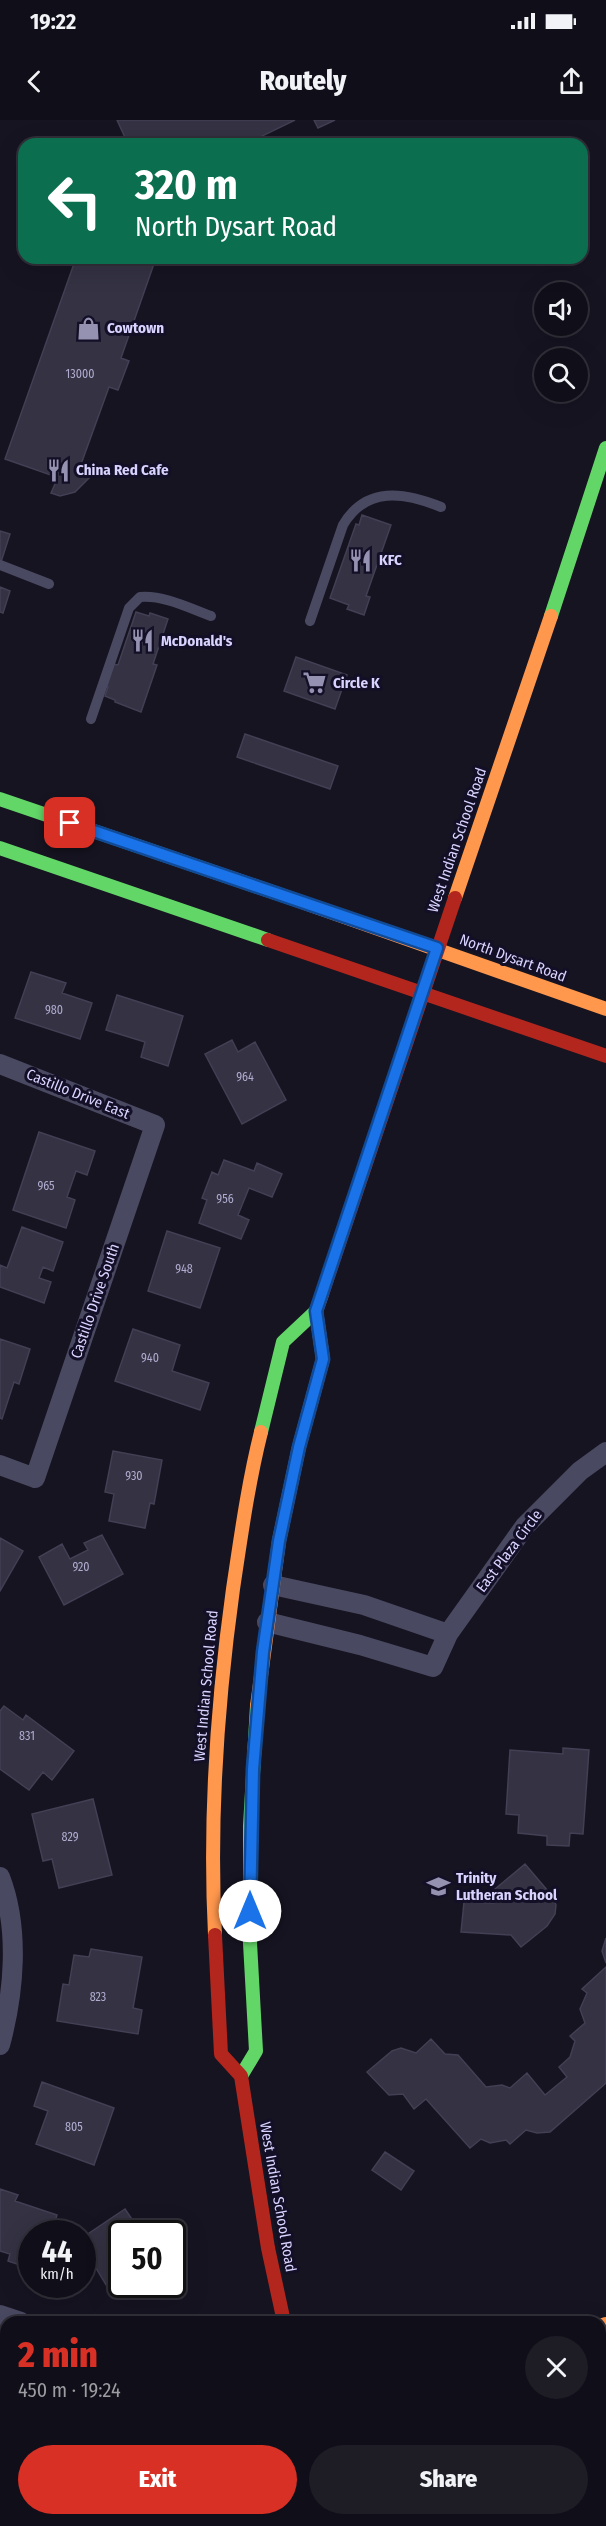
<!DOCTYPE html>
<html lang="en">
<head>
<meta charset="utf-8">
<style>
	body { margin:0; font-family:"Fira Sans Condensed",sans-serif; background:#1e1d26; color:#f1f3f6; height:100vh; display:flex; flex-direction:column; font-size:22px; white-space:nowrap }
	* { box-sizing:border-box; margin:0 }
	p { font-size:20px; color:#9c9ca2 }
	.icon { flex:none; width:33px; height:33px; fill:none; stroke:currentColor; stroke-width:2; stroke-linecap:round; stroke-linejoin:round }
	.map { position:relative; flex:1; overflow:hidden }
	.drawer { position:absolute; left:0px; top:2196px; width:606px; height:210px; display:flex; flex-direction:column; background:#100f19; border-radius:18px 18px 0 0; box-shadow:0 6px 24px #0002,0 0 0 2px #302f38 }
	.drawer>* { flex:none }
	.top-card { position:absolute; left:18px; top:18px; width:570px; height:126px; border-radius:18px; box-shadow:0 6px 24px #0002,0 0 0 2px #302f38; background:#0b6e4f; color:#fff; overflow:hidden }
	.buttons { position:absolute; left:534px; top:162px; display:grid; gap:12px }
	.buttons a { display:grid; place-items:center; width:54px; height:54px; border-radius:50%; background:#100f19; box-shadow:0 6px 24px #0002,0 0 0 2px #302f38; font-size:30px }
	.speed { position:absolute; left:18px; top:2100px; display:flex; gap:12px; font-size:30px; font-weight:700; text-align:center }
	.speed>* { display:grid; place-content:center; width:78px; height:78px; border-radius:50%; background:#100f19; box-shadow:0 6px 24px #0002,0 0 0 2px #302f38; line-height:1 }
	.speed small { font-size:15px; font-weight:400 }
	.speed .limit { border:3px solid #111; border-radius:9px; background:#fff; color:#111 }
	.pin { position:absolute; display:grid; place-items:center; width:51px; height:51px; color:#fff; margin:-26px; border-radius:12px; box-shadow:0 3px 9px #0006 }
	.me { position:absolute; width:66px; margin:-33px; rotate:0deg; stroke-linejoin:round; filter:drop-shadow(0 0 4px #0008) }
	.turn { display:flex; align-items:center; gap:21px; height:126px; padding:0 18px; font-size:27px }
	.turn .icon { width:78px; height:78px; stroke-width:2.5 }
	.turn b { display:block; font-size:42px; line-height:51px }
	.round { display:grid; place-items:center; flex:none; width:63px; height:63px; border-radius:32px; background:#1e1d26 }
	.overview { display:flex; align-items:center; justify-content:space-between; height:102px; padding:0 18px }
	h1 { font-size:36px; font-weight:800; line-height:45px; color:#d93025 }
	.cta { display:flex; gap:12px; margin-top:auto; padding:12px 18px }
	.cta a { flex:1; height:69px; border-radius:36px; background:#d93025; color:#fff; font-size:24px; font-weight:800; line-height:69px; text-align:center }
	.cta a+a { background:#1e1d26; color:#f1f3f6 }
	.status { display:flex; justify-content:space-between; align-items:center; height:42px; padding:0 30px; background:#100f19; direction:ltr }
	.status svg { height:16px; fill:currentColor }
	header { display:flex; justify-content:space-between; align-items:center; height:78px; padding:0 18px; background:#100f19; font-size:27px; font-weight:800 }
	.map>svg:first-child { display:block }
</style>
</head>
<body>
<div class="status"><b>19:22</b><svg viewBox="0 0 49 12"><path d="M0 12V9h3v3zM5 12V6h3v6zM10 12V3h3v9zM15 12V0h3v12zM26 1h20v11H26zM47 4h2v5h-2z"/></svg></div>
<header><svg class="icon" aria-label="back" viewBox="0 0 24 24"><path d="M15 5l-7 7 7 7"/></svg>Routely<svg class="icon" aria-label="share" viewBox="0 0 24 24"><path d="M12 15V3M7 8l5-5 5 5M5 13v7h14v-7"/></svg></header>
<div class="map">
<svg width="606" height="2406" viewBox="0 0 606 2406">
	<rect width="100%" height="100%" fill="#161421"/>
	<!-- building -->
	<path fill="#343243" stroke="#433f54" stroke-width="1.5" d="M117 0H295L252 21 253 24H128Z
		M314 0H335L318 8Z
		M76 138H156L121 238 129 241 118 270 109 267 80 347V353L90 357 75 372 60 376 51 373 55 364 51 355 5 339Z
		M362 395 391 405 366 476 370 477 364 495 347 489 349 485 330 478 356 404 359 405Z
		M0 411 10 414 0 445Z
		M0 467 10 471 3 493 0 492Z
		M136 492 149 496 150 493 168 499 153 544 157 545 141 592 115 582V580L105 576 108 567 105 566 113 544 118 545Z
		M296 537 347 555 335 589 284 571Z
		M245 614 338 646 330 669 237 637Z
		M31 852 66 863 62 873 92 883 80 919 15 898Z
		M117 875 183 896 168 946 141 937 145 922 106 910Z
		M232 920 238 932 255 922 286 980 242 1004 205 934Z
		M39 1012 95 1031 87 1055 76 1051 67 1077 75 1080 66 1108 13 1090Z
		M224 1040 254 1051 257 1043 282 1054 272 1077 249 1068 238 1095 249 1100 241 1119 199 1103 207 1080 202 1078 212 1052 218 1055Z
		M22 1107 63 1122 53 1151 43 1147 39 1158 51 1162 44 1183 0 1167V1145L7 1148Z
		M167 1111 220 1128 200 1188 148 1171Z
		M133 1209 180 1225 172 1251 209 1263 200 1290 115 1261Z
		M0 1219 30 1229 19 1264 14 1262 2 1299 0 1298Z
		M113 1331 162 1340 154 1384 150 1383 145 1408 109 1401 114 1374 105 1372Z
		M102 1415 123 1454 64 1485 39 1437 62 1424 70 1439 88 1430 84 1423Z
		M0 1418 23 1431 0 1471Z
		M4 1586 23 1600 26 1595 74 1631 52 1660 43 1652 29 1670 0 1649V1591Z
		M563 1628 589 1630 583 1714 570 1713 569 1726 547 1725V1716L518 1713 519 1695 506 1694 510 1630 563 1634Z
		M93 1679 112 1755 59 1768 52 1739 43 1741 32 1694Z
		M525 1744 553 1777 556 1785 555 1794 547 1806 521 1827 511 1815 461 1812 464 1782 494 1783 495 1769Z
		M606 1818V1843L602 1831Z
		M91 1829 142 1837 133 1888 142 1890 138 1914 57 1901 63 1864 69 1865 74 1835 89 1837Z
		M606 1847V1963L550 2012 537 2013 526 2010 510 2024 506 2020 490 2023 481 2019 470 2028 426 1979 414 1989 403 1974 389 1975 367 1952 392 1931 401 1928 416 1933 431 1919 445 1934 458 1935 486 1967 502 1965 510 1968 527 1953 545 1975 567 1957 559 1947 570 1937 575 1921 570 1916 585 1903 580 1889 587 1873 582 1869Z
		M42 1962 114 1988 94 2045 36 2024 48 1991 34 1986Z
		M385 2032 414 2051 401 2070 372 2050Z
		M0 2069 18 2075 15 2081 57 2095 51 2114H32V2149L8 2141 10 2134 0 2131Z
		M125 2089 142 2114H122V2164H134L114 2178 82 2125V2118Z"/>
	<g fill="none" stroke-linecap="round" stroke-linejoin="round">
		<!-- lane -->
		<path stroke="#4a4962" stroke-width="10" d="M0 445 49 464
			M310 501 343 405C366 366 404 372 441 387
			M91 599 129 488 140 477C164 475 189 488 211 496"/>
		<!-- street -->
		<path stroke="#4a4962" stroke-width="20" d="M0 944 155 1005 35 1358 0 1345
			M273 1465 364 1485 448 1514
			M267 1502 360 1525 433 1547 448 1514 525 1406 580 1351 606 1332
			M0 1757C20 1809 14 1873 0 1925
			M0 2195 21 2202"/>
		<!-- fast -->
		<path stroke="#63d668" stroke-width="14" d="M551 496 606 328
			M0 679 296 780
			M0 728 268 820
			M261 1312 283 1222 316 1191
			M241 1956 256 1931 250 1823V1706L257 1586
			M343 2400 345 2406
			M156 2406 168 2400
			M245 2406 259 2400"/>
		<!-- slow -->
		<path stroke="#ff974d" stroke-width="14" d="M455 778 551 496
			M296 780 606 889
			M257 1586 279 1421 299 1327 323 1239 316 1191 322 1174
			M215 1815C209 1699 217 1584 233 1469 241 1416 248 1364 261 1312
			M600 2206 606 2204
			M600 2250 606 2248"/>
		<!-- jam -->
		<path stroke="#b3261e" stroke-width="14" d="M268 820 606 936
			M322 1174 455 778
			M215 1815 221 1934 241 1956 268 2128 284 2202"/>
	</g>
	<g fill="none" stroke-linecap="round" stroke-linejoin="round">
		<defs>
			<path id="route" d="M70 703 437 828 316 1191 323 1239 299 1327 279 1421 263 1532 253 1649 250 1791"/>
		</defs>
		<!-- route casing -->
		<use href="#route" stroke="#114b97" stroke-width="15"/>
		<!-- route -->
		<use href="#route" stroke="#1a73e8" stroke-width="10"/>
	</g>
	<!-- icons -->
	<defs>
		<symbol id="shop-bare" viewBox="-9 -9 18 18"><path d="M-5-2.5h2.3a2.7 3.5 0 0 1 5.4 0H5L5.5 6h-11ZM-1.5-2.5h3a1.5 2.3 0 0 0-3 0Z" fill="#9591b1" stroke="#130f26" stroke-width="2.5" paint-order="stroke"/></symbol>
		<symbol id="restaurant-bare" viewBox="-9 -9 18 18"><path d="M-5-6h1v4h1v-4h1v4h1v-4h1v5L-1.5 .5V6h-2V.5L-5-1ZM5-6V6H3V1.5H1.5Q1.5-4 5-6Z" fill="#9591b1" stroke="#130f26" stroke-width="2.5" paint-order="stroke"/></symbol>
		<symbol id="supermarket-bare" viewBox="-9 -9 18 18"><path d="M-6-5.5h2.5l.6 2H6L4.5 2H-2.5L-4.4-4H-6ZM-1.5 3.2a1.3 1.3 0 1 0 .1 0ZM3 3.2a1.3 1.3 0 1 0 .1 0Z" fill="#9591b1" stroke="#130f26" stroke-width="2.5" paint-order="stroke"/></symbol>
		<symbol id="school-bare" viewBox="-9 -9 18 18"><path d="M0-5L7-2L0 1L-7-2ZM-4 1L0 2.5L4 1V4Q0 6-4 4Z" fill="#9591b1" stroke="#130f26" stroke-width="2.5" paint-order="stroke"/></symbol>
	</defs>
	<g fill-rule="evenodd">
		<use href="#shop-bare" x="72" y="192" width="33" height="33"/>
		<use href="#restaurant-bare" x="42" y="334" width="33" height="33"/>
		<use href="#restaurant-bare" x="344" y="424" width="33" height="33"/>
		<use href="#restaurant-bare" x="126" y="504" width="33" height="33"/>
		<use href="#supermarket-bare" x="298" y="546" width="33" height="33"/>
		<use href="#school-bare" x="422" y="1750" width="33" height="33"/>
	</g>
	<g text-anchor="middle" stroke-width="6" stroke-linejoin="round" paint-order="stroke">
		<!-- number labels -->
		<g font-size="12" fill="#b0acd0">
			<text x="80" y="258">13000</text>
			<text x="54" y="894">980</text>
			<text x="245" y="961">964</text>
			<text x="46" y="1070">965</text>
			<text x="225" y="1083">956</text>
			<text x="184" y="1153">948</text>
			<text x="150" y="1242">940</text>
			<text x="134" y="1360">930</text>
			<text x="81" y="1451">920</text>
			<text x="27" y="1620">831</text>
			<text x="70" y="1721">829</text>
			<text x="98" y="1881">823</text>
			<text x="74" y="2011">805</text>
		</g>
		<!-- poi labels -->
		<g font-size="15" font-weight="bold" fill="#d9d4ff" stroke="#130f26" text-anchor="start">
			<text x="107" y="213">Cowtown</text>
			<text x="76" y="355">China Red Cafe</text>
			<text x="379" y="445">KFC</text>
			<text x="161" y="526">McDonald's</text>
			<text x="333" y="568">Circle K</text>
			<text x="456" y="1763">Trinity<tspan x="456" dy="17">Lutheran School</tspan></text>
		</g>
		<!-- street labels -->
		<g font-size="15" fill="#d9d4ff" stroke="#130f26">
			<text transform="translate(457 720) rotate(-71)" y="5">West Indian School Road</text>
			<text transform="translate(513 838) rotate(20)" y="5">North Dysart Road</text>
			<text transform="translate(78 974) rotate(22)" y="5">Castillo Drive East</text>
			<text transform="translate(95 1181) rotate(-71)" y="5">Castillo Drive South</text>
			<text transform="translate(509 1431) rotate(-53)" y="5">East Plaza Circle</text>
			<text transform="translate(206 1566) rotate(-85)" y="5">West Indian School Road</text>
			<text transform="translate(278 2077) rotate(80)" y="5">West Indian School Road</text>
		</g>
	</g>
</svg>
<div class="buttons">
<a><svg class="icon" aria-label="sound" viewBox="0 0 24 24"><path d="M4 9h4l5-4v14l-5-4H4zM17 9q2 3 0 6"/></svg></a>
<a><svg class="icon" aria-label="search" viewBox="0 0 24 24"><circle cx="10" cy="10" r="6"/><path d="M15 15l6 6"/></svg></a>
</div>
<div class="speed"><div>44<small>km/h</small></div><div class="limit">50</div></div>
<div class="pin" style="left:70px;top:703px;background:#d93025"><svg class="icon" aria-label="arrive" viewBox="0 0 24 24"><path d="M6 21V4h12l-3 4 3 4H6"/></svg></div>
<svg class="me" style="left:250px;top:1791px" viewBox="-20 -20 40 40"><circle r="19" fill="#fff"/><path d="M0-13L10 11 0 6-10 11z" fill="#1a73e8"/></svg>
<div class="top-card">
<div class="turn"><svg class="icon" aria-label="left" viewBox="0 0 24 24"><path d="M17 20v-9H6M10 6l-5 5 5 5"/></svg><div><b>320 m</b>North Dysart Road</div></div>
</div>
<section class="drawer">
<div class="overview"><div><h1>2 min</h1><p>450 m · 19:24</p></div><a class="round"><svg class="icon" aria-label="close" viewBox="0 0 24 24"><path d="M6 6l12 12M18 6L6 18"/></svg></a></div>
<div class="cta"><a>Exit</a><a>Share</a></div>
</section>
</div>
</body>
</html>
